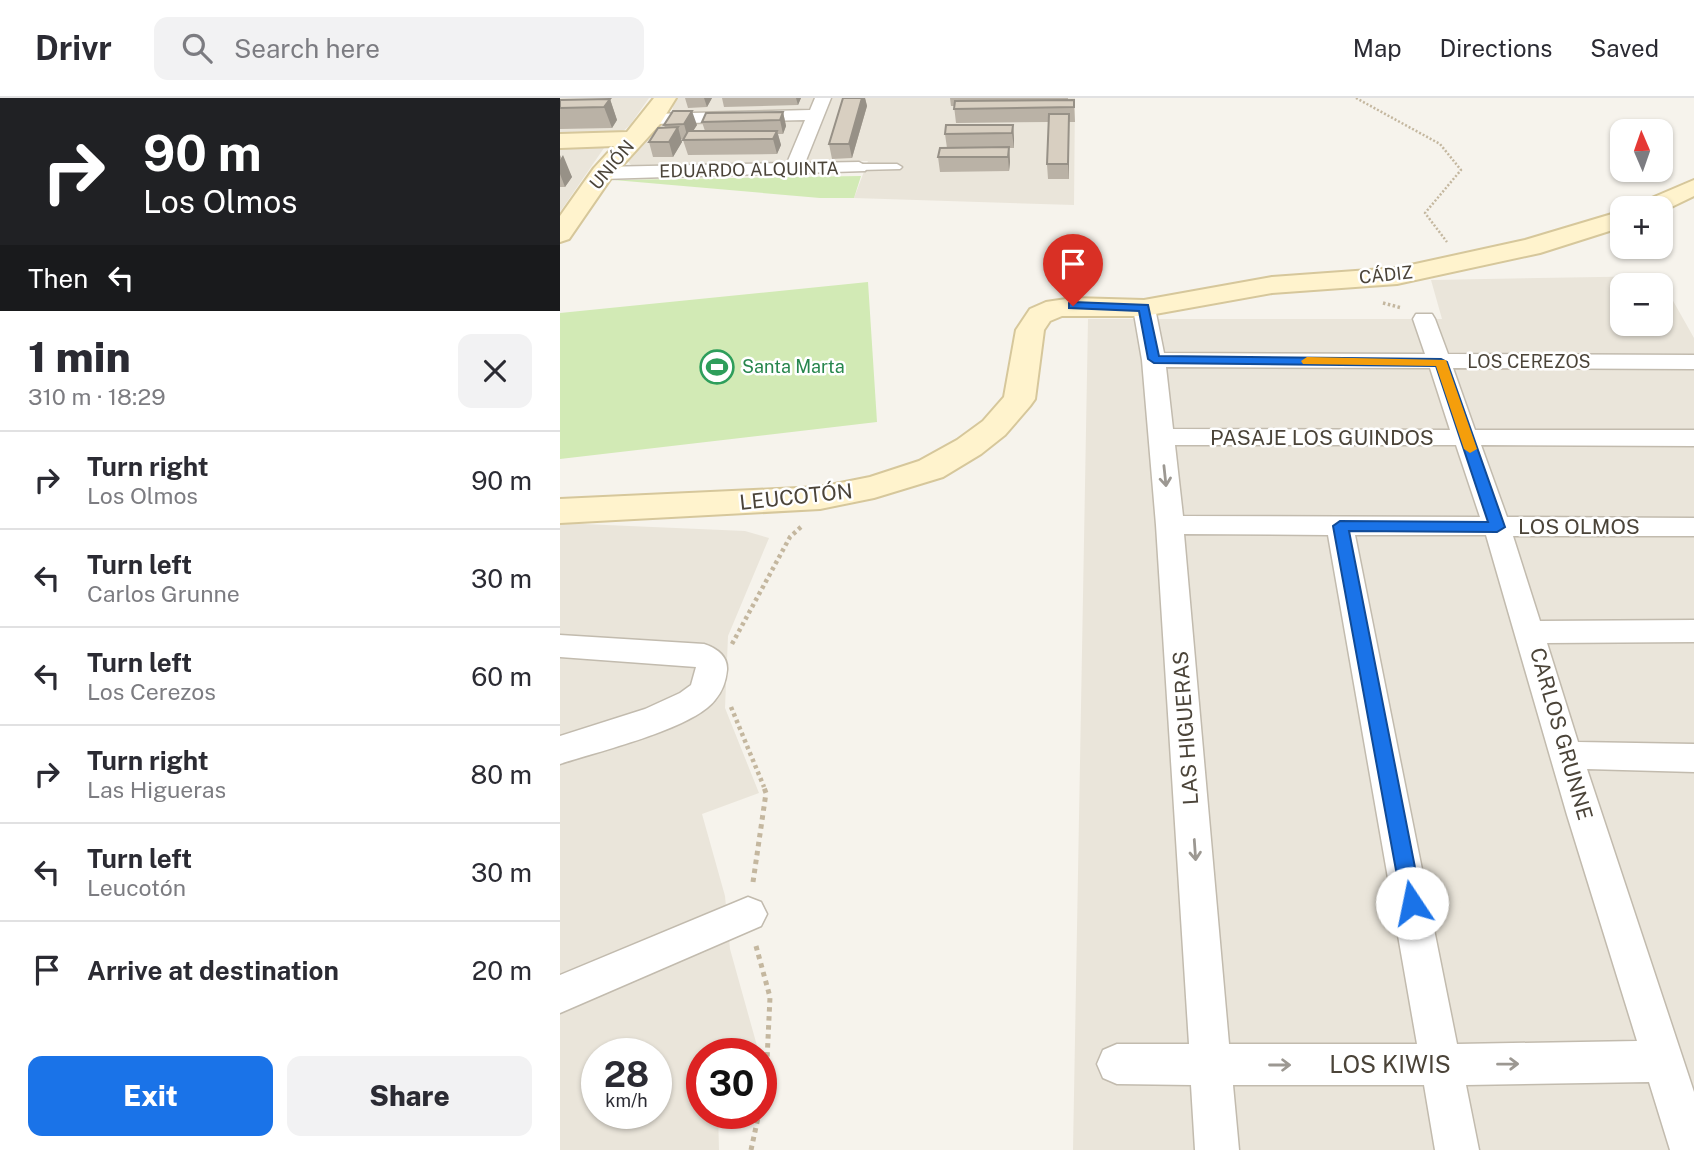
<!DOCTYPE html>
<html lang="en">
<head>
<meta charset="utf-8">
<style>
	body { margin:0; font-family:"Public Sans",sans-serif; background:#f2f2f3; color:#2b2b33; height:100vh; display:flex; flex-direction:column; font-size:26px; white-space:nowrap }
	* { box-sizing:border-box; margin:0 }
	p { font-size:23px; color:#7c7c81 }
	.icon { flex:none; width:38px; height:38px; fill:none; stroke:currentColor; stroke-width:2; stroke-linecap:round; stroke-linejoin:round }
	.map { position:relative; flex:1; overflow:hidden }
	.sheet { display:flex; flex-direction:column; background:#fff; width:560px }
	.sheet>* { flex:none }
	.hud { background:#202124; color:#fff; overflow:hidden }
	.needle { width:46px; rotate:358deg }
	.buttons { position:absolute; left:1050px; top:21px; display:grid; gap:14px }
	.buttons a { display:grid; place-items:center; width:63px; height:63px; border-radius:14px; background:#fff; box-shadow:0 2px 5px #0004; font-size:35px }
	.speed { position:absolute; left:21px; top:940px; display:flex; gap:14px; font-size:35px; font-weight:700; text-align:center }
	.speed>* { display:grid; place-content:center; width:91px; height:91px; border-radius:50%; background:#fff; box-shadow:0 2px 5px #0004; line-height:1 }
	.speed small { font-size:18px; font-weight:400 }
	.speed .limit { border:10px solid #d22; background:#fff; color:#111 }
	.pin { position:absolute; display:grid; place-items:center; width:60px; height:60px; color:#fff; margin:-72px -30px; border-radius:50% 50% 50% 0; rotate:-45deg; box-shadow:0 0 7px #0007 }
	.pin .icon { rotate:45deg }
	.me { position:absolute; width:77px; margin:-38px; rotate:349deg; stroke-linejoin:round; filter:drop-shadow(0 0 5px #0008) }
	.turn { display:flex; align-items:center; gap:24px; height:147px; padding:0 28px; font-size:32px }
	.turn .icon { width:91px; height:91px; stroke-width:2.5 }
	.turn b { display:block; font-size:49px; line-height:60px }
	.then { display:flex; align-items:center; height:66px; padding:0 28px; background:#0003; gap:14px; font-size:26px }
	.round { display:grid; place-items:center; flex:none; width:74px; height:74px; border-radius:14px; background:#f2f2f3 }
	.summary { display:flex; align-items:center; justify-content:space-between; height:119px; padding:0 28px }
	h1 { font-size:42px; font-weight:800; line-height:52px }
	.button { display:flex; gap:14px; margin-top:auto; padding:14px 28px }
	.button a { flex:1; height:80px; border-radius:14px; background:#1a73e8; color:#fff; font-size:28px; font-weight:800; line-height:80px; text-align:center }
	.button a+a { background:#f2f2f3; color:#2b2b33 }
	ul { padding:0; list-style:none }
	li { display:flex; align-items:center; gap:21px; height:98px; padding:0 28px; border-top:2px solid #e1e1e2 }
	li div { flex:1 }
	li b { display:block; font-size:26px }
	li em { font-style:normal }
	header { display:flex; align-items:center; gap:42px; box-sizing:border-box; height:98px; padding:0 35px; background:#fff; border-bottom:2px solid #e1e1e2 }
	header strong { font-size:33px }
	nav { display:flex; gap:38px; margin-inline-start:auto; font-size:24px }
	.search { width:490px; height:63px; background:#f2f2f3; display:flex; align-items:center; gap:18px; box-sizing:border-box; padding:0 24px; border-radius:14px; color:#7c7c81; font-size:26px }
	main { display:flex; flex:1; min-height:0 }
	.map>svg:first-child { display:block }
</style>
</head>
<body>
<header>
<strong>Drivr</strong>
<div class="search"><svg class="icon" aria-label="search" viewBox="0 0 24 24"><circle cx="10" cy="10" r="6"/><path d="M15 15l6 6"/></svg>Search here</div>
<nav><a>Map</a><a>Directions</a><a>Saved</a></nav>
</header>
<main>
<section class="sheet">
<div class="hud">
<div class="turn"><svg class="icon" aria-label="right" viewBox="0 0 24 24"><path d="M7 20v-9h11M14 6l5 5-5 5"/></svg><div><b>90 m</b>Los Olmos</div></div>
<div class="then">Then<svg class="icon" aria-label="left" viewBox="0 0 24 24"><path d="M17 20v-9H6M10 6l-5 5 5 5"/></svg></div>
</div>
<div class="summary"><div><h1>1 min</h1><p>310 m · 18:29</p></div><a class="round"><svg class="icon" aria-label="close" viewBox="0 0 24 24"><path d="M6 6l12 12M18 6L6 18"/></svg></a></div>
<ul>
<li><svg class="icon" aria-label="right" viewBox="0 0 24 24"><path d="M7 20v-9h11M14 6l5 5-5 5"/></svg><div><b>Turn right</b><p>Los Olmos</p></div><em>90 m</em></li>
<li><svg class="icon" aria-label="left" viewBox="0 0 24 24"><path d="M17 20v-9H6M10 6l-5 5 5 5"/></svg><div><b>Turn left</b><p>Carlos Grunne</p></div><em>30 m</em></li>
<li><svg class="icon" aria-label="left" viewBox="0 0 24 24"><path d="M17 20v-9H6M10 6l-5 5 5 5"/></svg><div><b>Turn left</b><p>Los Cerezos</p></div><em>60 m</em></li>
<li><svg class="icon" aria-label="right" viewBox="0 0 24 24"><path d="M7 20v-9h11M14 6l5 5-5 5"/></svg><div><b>Turn right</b><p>Las Higueras</p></div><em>80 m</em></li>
<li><svg class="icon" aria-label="left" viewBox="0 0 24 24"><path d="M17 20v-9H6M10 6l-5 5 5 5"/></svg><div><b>Turn left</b><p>Leucotón</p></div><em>30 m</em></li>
<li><svg class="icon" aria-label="arrive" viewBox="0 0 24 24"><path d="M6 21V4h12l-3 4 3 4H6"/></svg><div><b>Arrive at destination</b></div><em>20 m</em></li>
</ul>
<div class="button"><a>Exit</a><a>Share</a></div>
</section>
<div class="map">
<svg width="1134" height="1052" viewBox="0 0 1134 1052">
	<rect width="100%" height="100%" fill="#f6f3ec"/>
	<!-- residential -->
	<path fill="#eae5da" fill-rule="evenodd" d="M0 0H89L70 27 44 50 0 114Z
		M114 0H515L514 107 294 100 308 63 71 67 67 62 112 16Z
		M1099 178 1134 240V1052H513L528 221H882L871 182ZM1062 187H1101V226H1062Z
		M0 425 185 433 209 440 168 538 165 610 199 695 142 716 165 798 170 851 199 955 142 956V1015H158L159 1052H0ZM37 956H96V1015H37Z"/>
	<!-- green -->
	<path fill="#d2eab5" d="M301 78 294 100H260L54 82Z
		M308 184 317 324 0 361V215Z"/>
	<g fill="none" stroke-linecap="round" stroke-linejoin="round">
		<defs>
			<path id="lane" d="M337 66 342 69 340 71 299 72 294 69 299 66Z"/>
			<path id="street" d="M255 0H271L245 65 299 64 308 69 305 73 42 81 33 75 42 69 227 65 245 22 92 26 84 21 92 16 250 12Z
				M584 203 592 205 595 210 604 255 865 256 853 221 856 216H872L875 221 888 256 1134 257V271L893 270 915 332H1134V348L921 347 947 419 1134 420V438H953L980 523 1134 522V544L987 545 1018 644 1134 646V674L1027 671 1134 994V1052H1110L1089 984 906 987 919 1052H875L864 987H673L679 1052H635L631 987 557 986 543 980 537 966 543 952 557 946H629L596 427 582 262 573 210 576 205ZM606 269 870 270 890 332 613 331ZM615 347H896L920 419 623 418ZM624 436 768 437 857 946H669ZM795 437H926L1007 717 1077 943 897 946Z
				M0 537 144 546C156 550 168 558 167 572 166 583 162 594 155 602 133 631 36 654 0 666V638L85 611 120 595 131 587 136 569 0 559Z
				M188 799 201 804 207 816 201 828 0 915V877Z"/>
			<path id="secondary" d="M94 0H116L100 26 51 80 9 141 0 144V118L34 70 54 48 0 50V36L67 34Z
				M1134 82V98L1101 114V110H1077L1080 105Z
				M1062 113V129L980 155 837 186 712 195 584 218H502L490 223 484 232 475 301 470 308 445 337 421 356 383 379 314 400 260 411 0 425V401L260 389 310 379 359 363 397 342 423 323 444 299 456 232 470 211 486 204 513 200 584 202 712 179 837 170 965 142Z"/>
		</defs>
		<!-- lane casing -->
		<use href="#lane" stroke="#c2bbae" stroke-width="3"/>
		<!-- street casing -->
		<use href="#street" stroke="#c2bbae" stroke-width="3"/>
		<!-- secondary casing -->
		<use href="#secondary" stroke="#d6c79b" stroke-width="4"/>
		<!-- path-far3 -->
		<path stroke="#c4b79f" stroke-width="2.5" stroke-dasharray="2 2" stroke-linecap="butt" d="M796 0 880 46 901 72 865 115 887 144"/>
		<!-- path-far2 -->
		<path stroke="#c4b79f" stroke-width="3.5" stroke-dasharray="2.5 2.5" stroke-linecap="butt" d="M823 205 842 210"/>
		<!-- path-far1 -->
		<path stroke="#c4b79f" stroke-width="4.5" stroke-dasharray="3.5 3.5" stroke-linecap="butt" d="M172 546 230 439 242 428
			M171 609 204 689"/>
		<!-- path -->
		<path stroke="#c4b79f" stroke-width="5" stroke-dasharray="4.5 4.5" stroke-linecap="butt" d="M193 784 206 695 203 687
			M196 848 210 899 206 983 201 1005
			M191 1052 199 1015"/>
		<!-- lane -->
		<use href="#lane" fill="#fff" fill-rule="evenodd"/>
		<!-- street -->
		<use href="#street" fill="#fff" fill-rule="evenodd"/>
		<!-- secondary -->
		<use href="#secondary" fill="#fff3cd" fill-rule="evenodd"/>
	</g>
	<!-- wall -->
	<path fill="#bab2a6" d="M125 0H152L147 9 128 10Z
		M162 0H241L238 7 164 9Z
		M283 0H305L307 8 292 60 272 61 269 46Z
		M390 0H508V2H514L515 24H509V81H488L487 66 489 24 396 25 394 8H391Z
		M50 1 57 22 52 30 0 31V2Z
		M223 14 226 28 223 36H218L221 47 217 56 128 57 123 42 124 41H121L122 44 113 59H93L89 44 105 30 104 27H137L133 33H145L142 24Z
		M453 27 454 41V50H449L450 64 449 73 380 74 378 59 387 50 385 36Z
		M0 57 12 79 5 89H0Z"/>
	<!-- shaded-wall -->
	<path fill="#979187" d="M144 0H152L147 9Z
		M236 0H241L238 7Z
		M302 0H305L307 8 292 60 289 46Z
		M50 1 57 22 52 30 44 9Z
		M132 13 137 27 128 41 124 26Z
		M223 14 226 28 223 36 220 22Z
		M509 16V81L508 66Z
		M453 27 454 41V50L452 35Z
		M118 29 122 44 113 59 109 44Z
		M217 33 221 47 217 56 213 41Z
		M449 49 450 64 449 73 448 59Z
		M3 57 12 79 5 89 0 76V62Z"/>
	<!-- building -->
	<path fill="#d8cfc1" stroke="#979187" stroke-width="2" d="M283 0H302L289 46H269Z
		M50 1 44 9 0 10V2Z
		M514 2V9L394 11 395 3Z
		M113 13H132L124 26 104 27Z
		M223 14 220 22 142 24 146 15Z
		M489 16H509L508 66H487Z
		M386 27H453L452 35 385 36Z
		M118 29 109 44H89L98 30Z
		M128 33H217L213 41 123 42Z
		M449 49 448 59H378L380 50Z"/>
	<!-- one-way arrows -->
	<defs><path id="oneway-shaft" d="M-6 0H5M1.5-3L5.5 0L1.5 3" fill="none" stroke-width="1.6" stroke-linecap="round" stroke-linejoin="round" transform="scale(1.75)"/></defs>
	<g stroke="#9c9892">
		<use href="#oneway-shaft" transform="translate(605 378) rotate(84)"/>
		<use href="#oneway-shaft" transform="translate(635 752) rotate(86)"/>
		<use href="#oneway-shaft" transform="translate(948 966) rotate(-1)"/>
		<use href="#oneway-shaft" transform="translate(720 967)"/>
	</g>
	<!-- route -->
	<path fill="#1a73e8" stroke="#114b97" stroke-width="2" d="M513 204 588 207 599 258 881 261 887 264 945 429 937 434 789 433 862 805 859 811 852 814 845 811 842 805 773 428 780 423 928 424 876 268 594 265 588 261 579 213 509 210V205Z"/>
	<!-- slow -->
	<path fill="#f59e0b" d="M747 259 886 262 917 351 910 355 904 351 876 268 743 266 741 263Z"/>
	<!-- icons -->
	<defs>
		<symbol id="stadium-ring" viewBox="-11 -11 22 22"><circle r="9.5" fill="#fff" stroke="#2e9e5b" stroke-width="1.5"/><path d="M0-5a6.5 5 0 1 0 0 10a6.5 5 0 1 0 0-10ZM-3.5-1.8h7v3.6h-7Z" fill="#2e9e5b"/></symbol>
	</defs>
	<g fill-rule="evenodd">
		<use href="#stadium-ring" x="138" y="250" width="38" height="38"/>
	</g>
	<g text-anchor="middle" stroke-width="5" stroke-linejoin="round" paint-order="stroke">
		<!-- far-street labels -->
		<g font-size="18" fill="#4b4439" stroke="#fff">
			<text transform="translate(52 67) rotate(-50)" y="6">UNIÓN</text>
			<text transform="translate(189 72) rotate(-1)" y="6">EDUARDO ALQUINTA</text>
			<text transform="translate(826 177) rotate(-6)" y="6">CÁDIZ</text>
			<text x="969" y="270">LOS CEREZOS</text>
		</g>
		<!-- far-leisure labels -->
		<g font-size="18" fill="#27864d" stroke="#fff" text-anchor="start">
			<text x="182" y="275">Santa Marta</text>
		</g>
		<!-- street labels -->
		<g font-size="21" fill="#4b4439" stroke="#fff">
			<text x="762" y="347">PASAJE LOS GUINDOS</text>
			<text transform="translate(236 399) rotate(-6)" y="7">LEUCOTÓN</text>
			<text x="1019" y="436">LOS OLMOS</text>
			<text transform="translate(626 630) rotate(-94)" y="7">LAS HIGUERAS</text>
			<text transform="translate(1001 636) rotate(74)" y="7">CARLOS GRUNNE</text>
		</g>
		<!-- near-street labels -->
		<g font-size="24" fill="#4b4439" stroke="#fff">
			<text x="830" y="975">LOS KIWIS</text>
		</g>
	</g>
</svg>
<div class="buttons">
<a><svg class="needle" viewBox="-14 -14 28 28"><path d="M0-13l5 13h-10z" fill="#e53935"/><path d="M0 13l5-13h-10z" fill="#7c7c81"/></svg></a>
<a>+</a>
<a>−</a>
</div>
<div class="speed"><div>28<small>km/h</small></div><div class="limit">30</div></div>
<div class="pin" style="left:513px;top:208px;background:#d93025"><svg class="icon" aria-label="arrive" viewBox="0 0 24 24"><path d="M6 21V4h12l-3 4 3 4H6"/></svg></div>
<svg class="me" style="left:852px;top:805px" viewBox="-20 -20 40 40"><circle r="19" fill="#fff"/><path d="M0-13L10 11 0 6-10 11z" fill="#1a73e8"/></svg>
</div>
</main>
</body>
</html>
